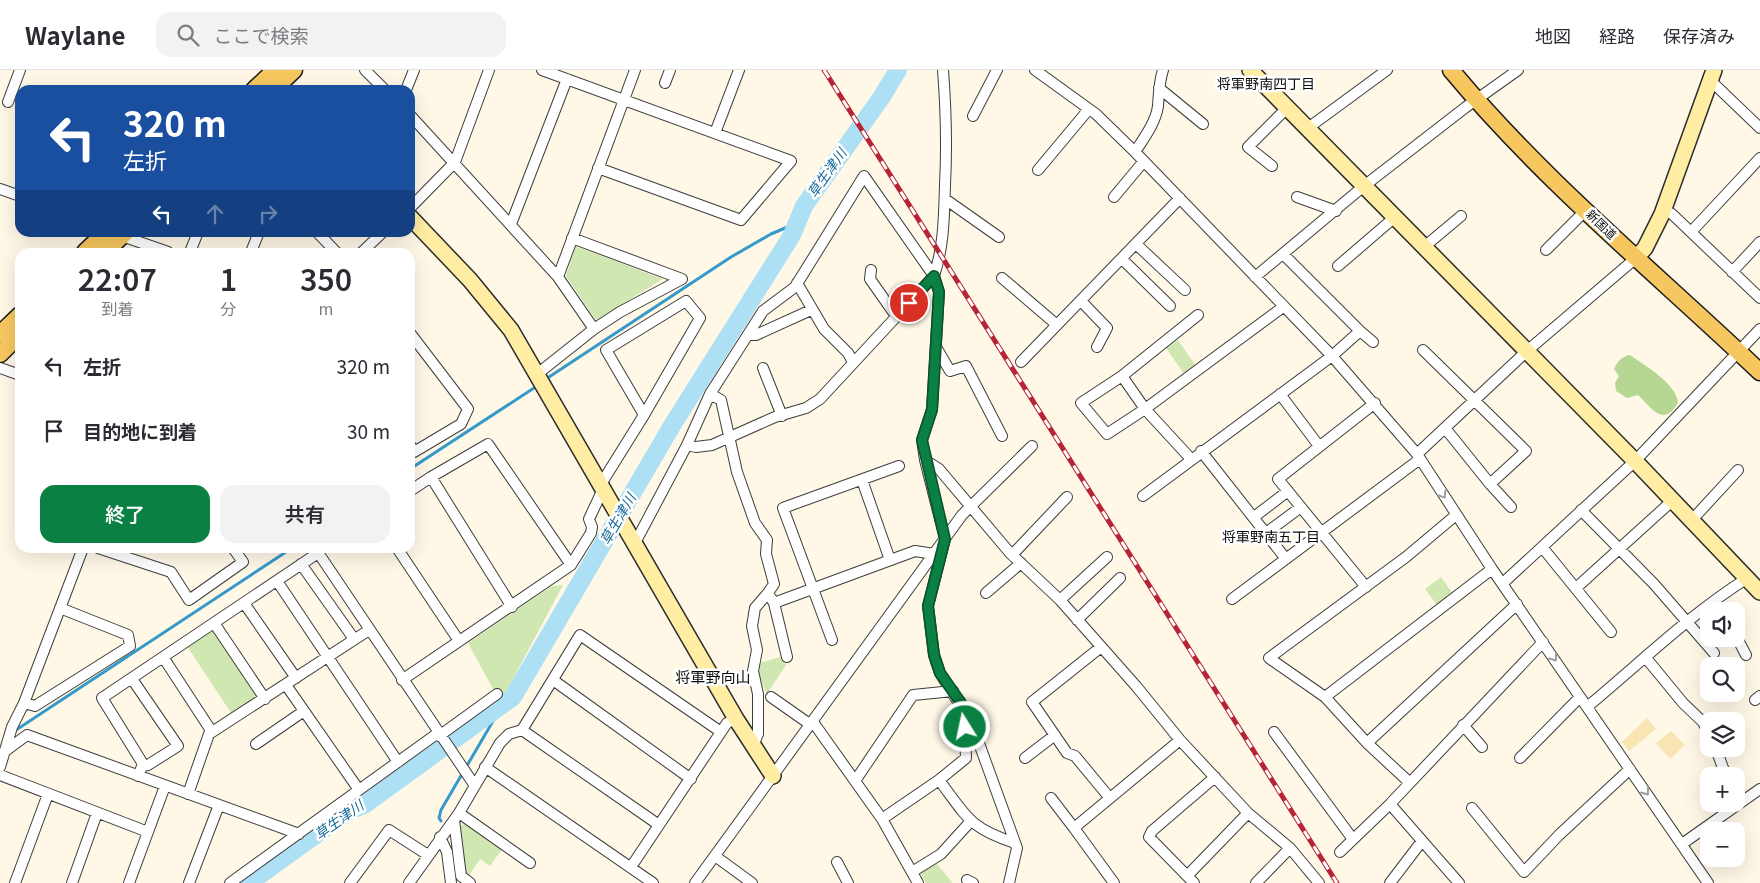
<!DOCTYPE html>
<html lang="ja">
<head>
<meta charset="utf-8">
<style>
	body { margin:0; font-family:Georgia,"Noto Sans JP",serif; background:#f2f2f3; color:#2b2b33; height:100vh; display:flex; flex-direction:column; font-size:19px; white-space:nowrap }
	* { box-sizing:border-box; margin:0 }
	p { font-size:16px; color:#7c7c81 }
	.icon { flex:none; width:28px; height:28px; fill:none; stroke:currentColor; stroke-width:2; stroke-linecap:round; stroke-linejoin:round }
	.map { position:relative; flex:1; overflow:hidden }
	.details { position:absolute; left:15px; top:178px; width:400px; height:305px; display:flex; flex-direction:column; background:#fff; border-radius:15px; box-shadow:0 5px 20px #0002 }
	.details>* { flex:none }
	.hud { position:absolute; left:15px; top:15px; width:400px; height:152px; border-radius:15px; box-shadow:0 5px 20px #0002; background:#1a4fa0; color:#fff; overflow:hidden }
	.fabs { position:absolute; left:1700px; top:532px; display:grid; gap:10px }
	.fabs a { display:grid; place-items:center; width:45px; height:45px; border-radius:10px; background:#fff; box-shadow:0 5px 20px #0002; font-size:25px }
	.pin { position:absolute; display:grid; place-items:center; width:42px; height:42px; color:#fff; margin:-21px; border:2px solid #fff; border-radius:50%; box-shadow:0 1px 5px #0007 }
	.me { position:absolute; width:55px; margin:-28px; rotate:350deg; stroke-linejoin:round; filter:drop-shadow(0 0 4px #0008) }
	.turn { display:flex; align-items:center; gap:18px; height:105px; padding:0 25px; font-size:22px }
	.turn .icon { width:65px; height:65px; stroke-width:2.5 }
	.turn b { display:block; font-size:35px; line-height:42px }
	.lanes { display:flex; align-items:center; height:48px; padding:0 25px; background:#0003; justify-content:center; gap:25px; direction:ltr }
	.lanes .off { opacity:.35 }
	.eta { display:flex; justify-content:space-evenly; align-items:center; height:85px; text-align:center }
	.eta b { font-size:30px; font-weight:600; line-height:35px }
	.cta { display:flex; gap:10px; margin-top:auto; padding:10px 25px }
	.cta a { flex:1; height:58px; border-radius:15px; background:#0b8043; color:#fff; font-size:20px; font-weight:600; line-height:58px; text-align:center }
	.cta a+a { background:#f2f2f3; color:#2b2b33 }
	ul { padding:0; list-style:none }
	li { display:flex; align-items:center; gap:15px; height:65px; padding:0 25px }
	li div { flex:1 }
	li b { display:block; font-size:19px }
	li em { font-style:normal }
	header { display:flex; align-items:center; gap:30px; box-sizing:border-box; height:70px; padding:0 25px; background:#fff; border-bottom:1px solid #e1e1e2 }
	header strong { font-size:24px }
	nav { display:flex; gap:28px; margin-inline-start:auto; font-size:18px }
	.search { width:350px; height:45px; background:#f2f2f3; display:flex; align-items:center; gap:12px; box-sizing:border-box; padding:0 18px; border-radius:15px; color:#7c7c81; font-size:19px }
	.map>svg:first-child { display:block }
</style>
</head>
<body>
<header>
<strong>Waylane</strong>
<div class="search"><svg class="icon" aria-label="search" viewBox="0 0 24 24"><circle cx="10" cy="10" r="6"/><path d="M15 15l6 6"/></svg>ここで検索</div>
<nav><a>地図</a><a>経路</a><a>保存済み</a></nav>
</header>
<div class="map">
<svg width="1760" height="813" viewBox="0 0 1760 813">
	<rect width="100%" height="100%" fill="#fff8e7"/>
	<!-- green -->
	<path fill="#d1e7b2" d="M576 176 663 209 596 250 566 206Z
		M1178 270 1196 296 1184 304 1166 278Z
		M1441 507 1453 524 1437 535 1425 519Z
		M563 515 505 624 493 619 468 573 552 516Z
		M211 560 216 562 256 623 255 628 231 643 187 576Z
		M784 586 786 595 767 624 757 601 759 593Z
		M468 754 503 778 490 796 480 789 468 807 464 803 460 755Z
		M937 794 952 812V813H926L919 801Z"/>
	<!-- forest -->
	<path fill="#b6d792" d="M1630 285C1644 295 1677 314 1678 333 1663 358 1652 338 1638 325L1627 328 1616 321 1615 313 1619 306 1614 299C1617 292 1622 286 1630 285Z"/>
	<!-- sand -->
	<path fill="#f9e5b4" d="M1647 648 1656 659 1629 681 1622 672Z
		M1671 661 1685 675 1670 689 1656 673Z"/>
	<g fill="none" stroke-linecap="round" stroke-linejoin="round">
		<!-- stream -->
		<path stroke="#3599ca" stroke-width="3" d="M546 309 731 187 771 164 797 153
			M410 399 537 316
			M13 662 292 478
			M441 751 439 748 441 740 503 634"/>
		<!-- river -->
		<path stroke="#addff5" stroke-width="18" d="M249 813 349 741 364 735 513 627 673 354 792 165 804 136 881 28 898 0"/>
		<defs>
			<path id="street" d="M365 0 385 20
				M542 0 791 91 741 150 598 98
				M1035 0 1096 44 1135 82 1332 286 1417 384 1492 499 1708 813
				M1710 10 1760 58
				M665 13 670 0
				M1159 18 1203 54
				M406 20 414 0
				M8 32 20 0
				M410 45 558 207 594 259
				M973 46 997 0
				M1308 58 1387 0
				M715 63 739 0
				M1135 82C1144 68 1156 52 1158 36 1159 23 1159 12 1163 0
				M1272 96 1248 77 1288 37
				M1038 100 1089 39
				M0 119 20 126
				M1114 127 1144 91
				M1297 127 1336 141
				M945 129 999 167
				M410 138 455 92 489 0
				M1663 139 1672 144 1760 228
				M511 154 567 9
				M317 162 336 182
				M1691 162 1760 88
				M122 166 168 182
				M1136 174 1185 220
				M1424 177 1461 146
				M1546 180 1586 140
				M190 182 198 162
				M251 182 259 162
				M362 182 383 162
				M1122 189 1170 236
				M1338 196 1395 147
				M871 200 870 209 896 246
				M1732 202 1760 172
				M558 207 635 0
				M1255 207 1364 116 1466 37 1518 0
				M1002 208 1057 255
				M797 213 824 259 848 283 853 292
				M1081 231 1107 258 1097 277
				M1360 261 1373 272
				M410 263 468 339 461 354 414 382 410 375
				M748 265H756L811 240
				M936 277 950 301 966 296 1002 366
				M1423 280 1526 381 1490 414 1445 358
				M1021 292 1180 128
				M0 298 20 305
				M763 298 782 346
				M536 305 594 259 620 242 682 209 572 168
				M1122 306 1081 333 1107 364 1145 339 1283 237
				M710 324 721 330 737 402 755 453 767 470 766 484 774 514 768 523 774 533
				M1280 324 1319 376
				M687 375 710 324 763 241 795 217 864 106 934 206 939 222 932 339 922 370 925 390 939 399 1010 483 1060 530 1136 616 1180 670 1248 743 1290 778 1319 813
				M1201 381 1286 489
				M1417 384 1527 281 1636 188
				M1191 389 1145 339 1122 306 1198 245
				M925 390 945 469 928 536 934 585 940 603 972 654 1017 778 1009 813
				M862 410 890 490
				M601 414 644 345 700 248 686 231 606 280 644 345
				M1490 414 1511 437
				M410 421 431 407
				M1143 426 1332 286 1360 261 1284 185
				M1581 440 1654 514 1714 583
				M1254 447 1288 421
				M1691 451 1738 400
				M1266 463 1301 437
				M635 473 687 375 696 377 712 375 775 347 806 338 820 329 934 206C944 176 944 146 945 115 947 76 946 39 943 0
				M1542 477 1611 562
				M98 478 171 502 189 530 243 492 233 478
				M315 478 475 716
				M397 478 459 571
				M1012 485 1067 427
				M301 494 354 569
				M277 511 398 692
				M1503 513 1635 391 1760 259
				M1366 517 1278 409 1375 333
				M1576 518 1672 431
				M986 523 1021 493
				M1232 529 1420 389
				M1060 530 1107 487
				M244 533 296 608
				M512 537 431 407 488 374 571 495
				M1077 550 1120 508
				M214 553 265 629
				M1736 566 1746 585
				M832 570 783 438 899 396
				M1101 577 1032 632 1067 683 1075 686 1109 727
				M163 587 212 662
				M787 587 774 533 915 481 934 484
				M1646 588 1683 633 1703 652 1709 664
				M132 609 178 676 148 695 142 696
				M402 610 571 495 591 463 592 457 589 449 603 419
				M553 610 691 709
				M286 615 359 720
				M771 627 811 655
				M1325 627 1492 499
				M1755 630 1760 626
				M24 633 35 636 130 576 128 565 60 538
				M1587 637C1639 594 1689 545 1746 509
				M813 652 882 749 918 813
				M1463 655 1482 677
				M522 660 659 755
				M1274 662 1352 768
				M439 666 497 624
				M1367 673 1517 534
				M256 674 304 641
				M753 676 758 664V624L753 601 757 580 752 556 755 538 768 523
				M1716 679 1726 706
				M4 682 27 665 299 764
				M1025 688 1055 665
				M1520 688 1580 627
				M0 697 12 657 24 633 83 478
				M485 697 653 813
				M0 705 148 762
				M138 706 143 694 102 628 318 483
				M939 710C967 747 969 758 1015 773
				M855 711 913 625 953 621
				M1409 712 1367 673 1325 627 1269 588 1406 487 1456 445
				M188 724 209 664 369 560
				M1051 728 1074 758
				M1390 734 1459 813
				M1472 738 1524 802 1559 765 1630 699
				M459 743 530 793
				M882 749 939 710 966 688 964 642
				M454 750 461 806 470 813
				M440 767 447 782 451 813
				M1682 774 1760 719
				M1340 782 1390 734 1543 572
				M715 786 752 813
				M837 792 848 813
				M631 797 727 653 736 649
				M912 802 941 784 970 752
				M1187 806 1248 743
				M967 810 973 813
				M15 813 48 724
				M72 813 97 743
				M129 813 165 716
				M189 813 219 735
				M230 813 438 663
				M350 813 389 760 428 785
				M409 813 459 743 500 673 509 664 522 660 580 565 721 662
				M695 813 962 445 1032 376
				M1114 813 1074 758 1180 670
				M1194 813 1149 767 1152 761 1215 707
				M1256 813 1290 778
				M1390 813 1422 771"/>
			<path id="secondary" d="M1250 0 1635 391 1760 522
				M410 147 470 210 511 260 736 649 773 706
				M1636 188 1645 178 1662 144 1714 0"/>
			<path id="primary" d="M1451 0C1543 111 1656 203 1760 302
				M254 20 275 0
				M273 20 294 0
				M85 182 106 162
				M105 182 126 162
				M0 264 20 245
				M0 284 20 264"/>
		</defs>
		<!-- street casing -->
		<use href="#street" stroke="#3d3d3d" stroke-width="12"/>
		<!-- secondary casing -->
		<use href="#secondary" stroke="#2c2c2c" stroke-width="18"/>
		<!-- primary casing -->
		<use href="#primary" stroke="#1b1b1b" stroke-width="19"/>
		<!-- street -->
		<use href="#street" stroke="#fff" stroke-width="10"/>
		<!-- secondary -->
		<use href="#secondary" stroke="#feeda2" stroke-width="15"/>
		<!-- primary -->
		<use href="#primary" stroke="#f7c75f" stroke-width="16"/>
		<defs>
			<path id="rail" d="M824 0 1337 813"/>
		</defs>
		<!-- rail casing -->
		<use href="#rail" stroke="#b62536" stroke-width="5"/>
		<!-- rail -->
		<use href="#rail" stroke="#fff" stroke-width="3" stroke-dasharray="9" stroke-linecap="butt"/>
	</g>
	<!-- one-way arrows -->
	<defs><path id="oneway-chevron" d="M-2-3.5L2.5 0L-2 3.5" fill="none" stroke-width="1.6" stroke-linecap="round" stroke-linejoin="round" transform="scale(1.25)"/></defs>
	<g stroke="#9d9d9d">
		<use href="#oneway-chevron" transform="translate(1443 425) rotate(57)"/>
		<use href="#oneway-chevron" transform="translate(1554 588) rotate(55)"/>
		<use href="#oneway-chevron" transform="translate(1646 722) rotate(55)"/>
	</g>
	<g fill="none" stroke-linecap="round" stroke-linejoin="round">
		<defs>
			<path id="route" d="M909 233 934 206 939 222 932 340 922 370 945 469 928 536 934 585 940 603 961 633 964 641 965 657"/>
		</defs>
		<!-- route casing -->
		<use href="#route" stroke="#07532c" stroke-width="12"/>
		<!-- route -->
		<use href="#route" stroke="#0b8043" stroke-width="9"/>
	</g>
	<g text-anchor="middle" stroke-width="5" stroke-linejoin="round" paint-order="stroke">
		<!-- street labels -->
		<g font-size="12" fill="#0a0a0a" stroke="#fff">
			<text transform="translate(1601 155) rotate(44)" y="4">新国道</text>
		</g>
		<!-- neighbourhood labels -->
		<g font-size="14" fill="#0a0a0a" stroke="#fff">
			<text x="1266" y="19">将軍野南四丁目</text>
			<text x="1271" y="472">将軍野南五丁目</text>
		</g>
		<!-- water labels -->
		<g font-size="14" font-style="italic" fill="#176998" stroke="#fff">
			<text transform="translate(827 103) rotate(-55)" y="5">草生津川</text>
			<text transform="translate(618 449) rotate(-60)" y="5">草生津川</text>
			<text transform="translate(339 750) rotate(-35)" y="5">草生津川</text>
		</g>
		<!-- quarter labels -->
		<g font-size="15" fill="#0a0a0a" stroke="#fff">
			<text x="713" y="613">将軍野向山</text>
		</g>
	</g>
</svg>
<div class="fabs">
<a><svg class="icon" aria-label="sound" viewBox="0 0 24 24"><path d="M4 9h4l5-4v14l-5-4H4zM17 9q2 3 0 6"/></svg></a>
<a><svg class="icon" aria-label="search" viewBox="0 0 24 24"><circle cx="10" cy="10" r="6"/><path d="M15 15l6 6"/></svg></a>
<a><svg class="icon" aria-label="layers" viewBox="0 0 24 24"><path d="M12 4l9 5-9 5-9-5zM3 14l9 5 9-5"/></svg></a>
<a>+</a>
<a>−</a>
</div>
<div class="pin" style="left:909px;top:233px;background:#d93025"><svg class="icon" aria-label="arrive" viewBox="0 0 24 24"><path d="M6 21V4h12l-3 4 3 4H6"/></svg></div>
<svg class="me" style="left:965px;top:657px" viewBox="-20 -20 40 40"><circle r="17" fill="#0b8043" stroke="#fff" stroke-width="3"/><path d="M0-11L8 9 0 5-8 9z" fill="#fff"/></svg>
<div class="hud">
<div class="turn"><svg class="icon" aria-label="left" viewBox="0 0 24 24"><path d="M17 20v-9H6M10 6l-5 5 5 5"/></svg><div><b>320 m</b>左折</div></div>
<div class="lanes"><svg class="icon" aria-label="left" viewBox="0 0 24 24"><path d="M17 20v-9H6M10 6l-5 5 5 5"/></svg><svg class="icon off" aria-label="ahead" viewBox="0 0 24 24"><path d="M12 20V5M6 11l6-6 6 6"/></svg><svg class="icon off" aria-label="right" viewBox="0 0 24 24"><path d="M7 20v-9h11M14 6l5 5-5 5"/></svg></div>
</div>
<section class="details">
<div class="eta">
<div><b>22:07</b><p>到着</p></div>
<div><b>1</b><p>分</p></div>
<div><b>350</b><p>m</p></div>
</div>
<ul>
<li><svg class="icon" aria-label="left" viewBox="0 0 24 24"><path d="M17 20v-9H6M10 6l-5 5 5 5"/></svg><div><b>左折</b></div><em>320 m</em></li>
<li><svg class="icon" aria-label="arrive" viewBox="0 0 24 24"><path d="M6 21V4h12l-3 4 3 4H6"/></svg><div><b>目的地に到着</b></div><em>30 m</em></li>
</ul>
<div class="cta"><a>終了</a><a>共有</a></div>
</section>
</div>
</body>
</html>
